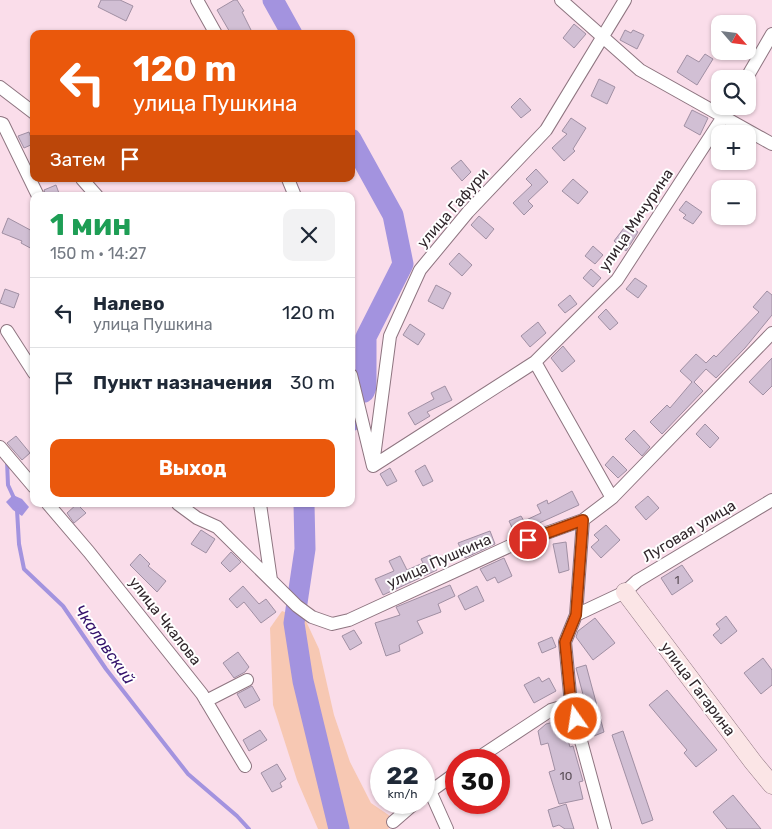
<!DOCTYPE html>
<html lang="ru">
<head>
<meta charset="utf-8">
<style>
	body { margin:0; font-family:Rubik,sans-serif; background:#f2f2f3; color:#1f2937; height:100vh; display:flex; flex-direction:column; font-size:19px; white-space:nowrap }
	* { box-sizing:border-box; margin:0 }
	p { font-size:16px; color:#747a83 }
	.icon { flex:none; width:28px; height:28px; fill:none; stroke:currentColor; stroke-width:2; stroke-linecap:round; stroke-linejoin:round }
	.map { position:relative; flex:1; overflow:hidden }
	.drawer { position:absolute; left:30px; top:192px; width:325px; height:315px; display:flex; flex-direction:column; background:#fff; border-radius:10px; box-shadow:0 1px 4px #0004 }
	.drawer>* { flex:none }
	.top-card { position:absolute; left:30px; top:30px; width:325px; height:152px; border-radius:10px; box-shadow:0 1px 4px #0004; background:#ea580c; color:#fff; overflow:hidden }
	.needle { width:32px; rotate:118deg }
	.buttons { position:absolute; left:711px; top:15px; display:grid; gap:10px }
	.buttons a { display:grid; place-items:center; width:45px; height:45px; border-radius:10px; background:#fff; box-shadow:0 1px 4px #0004; font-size:25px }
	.speed { position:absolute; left:370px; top:749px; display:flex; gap:10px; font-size:25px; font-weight:700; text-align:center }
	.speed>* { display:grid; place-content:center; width:65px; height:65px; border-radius:50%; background:#fff; box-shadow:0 1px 4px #0004; line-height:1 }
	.speed small { font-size:12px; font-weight:400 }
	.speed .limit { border:8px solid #d22; background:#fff; color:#111 }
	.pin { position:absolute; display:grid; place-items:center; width:42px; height:42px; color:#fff; margin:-21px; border:2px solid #fff; border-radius:50%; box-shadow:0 1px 5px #0007 }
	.me { position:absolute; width:55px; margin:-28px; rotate:347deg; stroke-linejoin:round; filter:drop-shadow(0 0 4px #0008) }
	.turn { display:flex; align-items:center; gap:18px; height:105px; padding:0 20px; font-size:22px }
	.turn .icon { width:65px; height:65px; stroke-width:2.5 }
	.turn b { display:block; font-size:35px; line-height:42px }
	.then { display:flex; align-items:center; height:48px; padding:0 20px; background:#0003; gap:10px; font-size:19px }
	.round { display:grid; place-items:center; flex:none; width:52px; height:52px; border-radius:10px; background:#f2f2f3 }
	.head { display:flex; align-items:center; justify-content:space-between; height:85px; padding:0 20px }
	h1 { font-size:30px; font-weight:700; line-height:38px; color:#1e9e55 }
	.cta { display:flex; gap:10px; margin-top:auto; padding:10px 20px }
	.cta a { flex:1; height:58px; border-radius:10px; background:#ea580c; color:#fff; font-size:20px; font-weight:700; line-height:58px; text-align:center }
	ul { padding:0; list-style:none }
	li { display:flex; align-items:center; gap:15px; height:70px; padding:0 20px; border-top:1px solid #e0e1e3 }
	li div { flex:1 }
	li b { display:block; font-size:19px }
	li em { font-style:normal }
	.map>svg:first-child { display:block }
</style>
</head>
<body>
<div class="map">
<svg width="772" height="829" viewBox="0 0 772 829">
	<rect width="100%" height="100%" fill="#faddea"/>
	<!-- green -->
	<path fill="#f7c8b3" d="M282 611 305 619 319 649 334 715 350 762 371 803 390 816V827L388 829H318L297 780 273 705 270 628Z"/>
	<!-- water -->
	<path fill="#a393df" d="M13 495 22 499 29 507 22 516 13 510 6 502Z"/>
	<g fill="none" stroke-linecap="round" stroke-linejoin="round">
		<!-- stream -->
		<path stroke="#a393df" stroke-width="4" d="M7 461 8 485 14 498
			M17 510 19 544 24 569 63 606 106 669 188 774 237 816 249 829"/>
		<!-- river -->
		<path stroke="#a393df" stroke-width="21" d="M273 0 292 34
			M351 139 393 215 403 264 366 337V387L364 392
			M351 421 353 417
			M304 504 305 549 294 623 303 681 339 829"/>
	</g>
	<!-- building -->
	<path fill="#d1bfd4" stroke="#a08fa3" d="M101 0H120L133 6 126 21 98 7Z
		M234 0H237L244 11 242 12 253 34H231L217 10Z
		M574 24 586 34 574 48 563 38Z
		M625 30 631 33 633 30 644 35 637 49 620 40Z
		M705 54 713 59 697 85 677 72 687 55 699 62Z
		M599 79 615 87 607 104 591 96Z
		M520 98 531 110 521 118 511 107Z
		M692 110 708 118 700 135 684 126Z
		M571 118 586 128 573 149 575 151 564 161 552 148 567 134 562 131Z
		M29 132 33 144 24 148 18 136Z
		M461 160 471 172 462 181 451 168Z
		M536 169 548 182 528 201 533 206 524 215 513 203 532 185 526 179Z
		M573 179 588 192 578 204 562 191Z
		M56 185 60 196H46L44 190Z
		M686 201 702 212 693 224 683 218 686 215 679 210Z
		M479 216 494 229 486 239 471 225Z
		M8 218 34 232V250L21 243 22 241 2 233Z
		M627 224 638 232 626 251 614 241Z
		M593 246 603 255 595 264 585 256Z
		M459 253 472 265 462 276 449 264Z
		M591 269 601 278 593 287 583 278Z
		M635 278 647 286 638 298 626 289Z
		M436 285 451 293 443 309 428 301Z
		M5 289 19 294 14 308 0 303Z
		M767 291 772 295V315L745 348 716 378 706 369 694 382 703 391 662 434 650 422 667 405 670 408 692 382 680 371 696 354 706 363 714 355 716 357 759 312 753 307Z
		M570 295 577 304 565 313 558 305Z
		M606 309 618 323 610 330 598 317Z
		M538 322 546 333 530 347 521 336Z
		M410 324 425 334 418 345 403 335Z
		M563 346 575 361 562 372 551 358Z
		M772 358V386L763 395 749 382Z
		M445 386 452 400 427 412 430 416 415 425 408 413 434 399 431 393Z
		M705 424 719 438 710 448 696 434Z
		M634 430 650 447 642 456 625 439Z
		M16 436 30 453 22 460 7 443Z
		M613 456 627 470 618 478 605 465Z
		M425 465 433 481 423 486 415 471Z
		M390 468 397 481 387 486 380 474Z
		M572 491 579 505 515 534 509 521 521 516 524 521 541 513 537 505 547 500 548 504Z
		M648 496 659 508 646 520 635 507Z
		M77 504 86 513 74 523 67 513Z
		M606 525 620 540 601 558 591 547 599 540 594 535Z
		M201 530 215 539 206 553 191 544Z
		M490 531 495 544 465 558 458 543Z
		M566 542 569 570 559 573 553 544Z
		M231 552 241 562 230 572 221 563Z
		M140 554 150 564 148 566 166 581 157 592 130 565Z
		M430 555 437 570 383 595 375 579 394 571 389 561 400 556 407 570 423 563 421 559Z
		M504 558 512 576 498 583 495 577 487 581 480 569Z
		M682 565 693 581 672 595 661 578Z
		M450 585 455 596 438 604 441 612 417 621 423 633 399 645 400 651 386 656 375 623 400 615 396 607Z
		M243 586 259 604 266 599 276 612 261 623 244 602 237 608 229 599Z
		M477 586 484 601 465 610 458 596Z
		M726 616 737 631 721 644 713 635 720 629 716 624Z
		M595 618 615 643 593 660 576 637 578 631Z
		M354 630 362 643 350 650 342 636Z
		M552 637 556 647 542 653 538 643Z
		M238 652 249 667 245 672 234 678 223 663Z
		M763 658 772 670V685L761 694 744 673Z
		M586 665 604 732 594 736 576 668Z
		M539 677 542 682 549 678 556 691 534 703 524 685Z
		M252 686 260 700 245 708 237 694Z
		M667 690 717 750 696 767 684 753 687 750 649 705Z
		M562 720 570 747 573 746 583 781 579 782 583 799 559 804 549 772 555 770 548 743 541 745 538 731 546 724Z
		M260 730 267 740 249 751 243 740Z
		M623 731 653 820 642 824 612 735Z
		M277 764 286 779 280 783 282 787 272 792 261 773Z
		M733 795 761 829H727L713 812Z
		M566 804 574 829H565L559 825 553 827 548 810Z"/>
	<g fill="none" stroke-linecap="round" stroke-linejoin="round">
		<defs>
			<path id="street" d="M197 0 216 34
				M561 0 640 70 772 144
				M746 79 772 34
				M0 87 34 113
				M0 123 3 124 38 196
				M82 179 97 196
				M288 179 295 196
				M7 331 34 373
				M535 362 612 498 772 333
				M351 375 373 466 535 362 617 280 730 106
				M0 447 34 487
				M374 457 390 336 420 270 468 212 546 130 625 0
				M48 504 89 552 202 694 245 766
				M178 504 197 518 217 527 297 606 312 617 332 624 349 620 510 546 583 520 612 498
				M260 504 271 580
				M583 520 576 615 565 642 571 704 605 829
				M576 615 625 592 637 581 772 500
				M206 701 247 680
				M475 760 551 710 571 704
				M430 791 447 829
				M424 796 456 773
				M393 822 416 802"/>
			<path id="secondary" d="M625 592 753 762 772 785"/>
		</defs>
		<!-- street casing -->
		<use href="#street" stroke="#8e7580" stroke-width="14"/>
		<!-- secondary casing -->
		<use href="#secondary" stroke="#8e7580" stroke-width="19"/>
		<!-- street -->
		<use href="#street" stroke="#fff" stroke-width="12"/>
		<!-- secondary -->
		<use href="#secondary" stroke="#fbe5e6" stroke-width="18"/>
	</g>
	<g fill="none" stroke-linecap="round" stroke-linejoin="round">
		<defs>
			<path id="route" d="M528 540 583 520 576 615 565 642 571 704 576 719"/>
		</defs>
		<!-- route casing -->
		<use href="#route" stroke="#983908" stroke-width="12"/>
		<!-- route -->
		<use href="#route" stroke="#ea580c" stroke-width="9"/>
	</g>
	<g text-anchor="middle" stroke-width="4" stroke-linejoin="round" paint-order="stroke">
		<!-- number labels -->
		<g font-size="12" fill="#594d56">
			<text x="677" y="584">1</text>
			<text x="566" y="780">10</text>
		</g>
		<!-- street labels -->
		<g font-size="15" fill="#31272c" stroke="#fff">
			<text transform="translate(453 208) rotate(-49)" y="5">улица Гафури</text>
			<text transform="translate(636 220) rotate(-56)" y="5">улица Мичурина</text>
			<text transform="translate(689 531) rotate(-31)" y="5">Луговая улица</text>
			<text transform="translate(439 561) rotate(-24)" y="5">улица Пушкина</text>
			<text transform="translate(165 621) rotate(52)" y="5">улица Чкалова</text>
			<text transform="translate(698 689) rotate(53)" y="5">улица Гагарина</text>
		</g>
		<!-- water labels -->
		<g font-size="16" font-style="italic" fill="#33126b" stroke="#fff">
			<text transform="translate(105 644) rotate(55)" y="6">Чкаловский</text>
		</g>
	</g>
</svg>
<div class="buttons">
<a><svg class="needle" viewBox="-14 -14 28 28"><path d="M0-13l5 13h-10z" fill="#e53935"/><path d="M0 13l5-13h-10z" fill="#747a83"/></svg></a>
<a><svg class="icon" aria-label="search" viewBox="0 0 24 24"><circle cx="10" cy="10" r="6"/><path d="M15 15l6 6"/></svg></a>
<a>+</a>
<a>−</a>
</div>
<div class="speed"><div>22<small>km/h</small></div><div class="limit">30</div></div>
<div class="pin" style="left:528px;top:540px;background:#d93025"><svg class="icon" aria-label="arrive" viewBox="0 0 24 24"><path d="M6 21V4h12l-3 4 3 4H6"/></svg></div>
<svg class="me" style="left:576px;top:719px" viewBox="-20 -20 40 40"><circle r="17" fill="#ea580c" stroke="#fff" stroke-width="3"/><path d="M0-11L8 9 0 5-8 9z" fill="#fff"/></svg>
<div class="top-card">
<div class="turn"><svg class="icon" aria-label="left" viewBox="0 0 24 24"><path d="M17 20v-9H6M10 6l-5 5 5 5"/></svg><div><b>120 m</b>улица Пушкина</div></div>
<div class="then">Затем<svg class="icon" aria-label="arrive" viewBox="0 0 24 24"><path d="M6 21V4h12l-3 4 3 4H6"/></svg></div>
</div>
<section class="drawer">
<div class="head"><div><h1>1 мин</h1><p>150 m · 14:27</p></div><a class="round"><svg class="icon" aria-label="close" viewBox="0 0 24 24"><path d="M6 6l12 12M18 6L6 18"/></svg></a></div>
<ul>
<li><svg class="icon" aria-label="left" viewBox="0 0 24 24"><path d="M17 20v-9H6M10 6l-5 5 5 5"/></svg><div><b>Налево</b><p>улица Пушкина</p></div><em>120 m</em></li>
<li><svg class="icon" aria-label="arrive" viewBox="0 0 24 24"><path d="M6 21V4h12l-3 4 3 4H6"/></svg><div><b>Пункт назначения</b></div><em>30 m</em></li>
</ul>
<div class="cta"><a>Выход</a></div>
</section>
</div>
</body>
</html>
